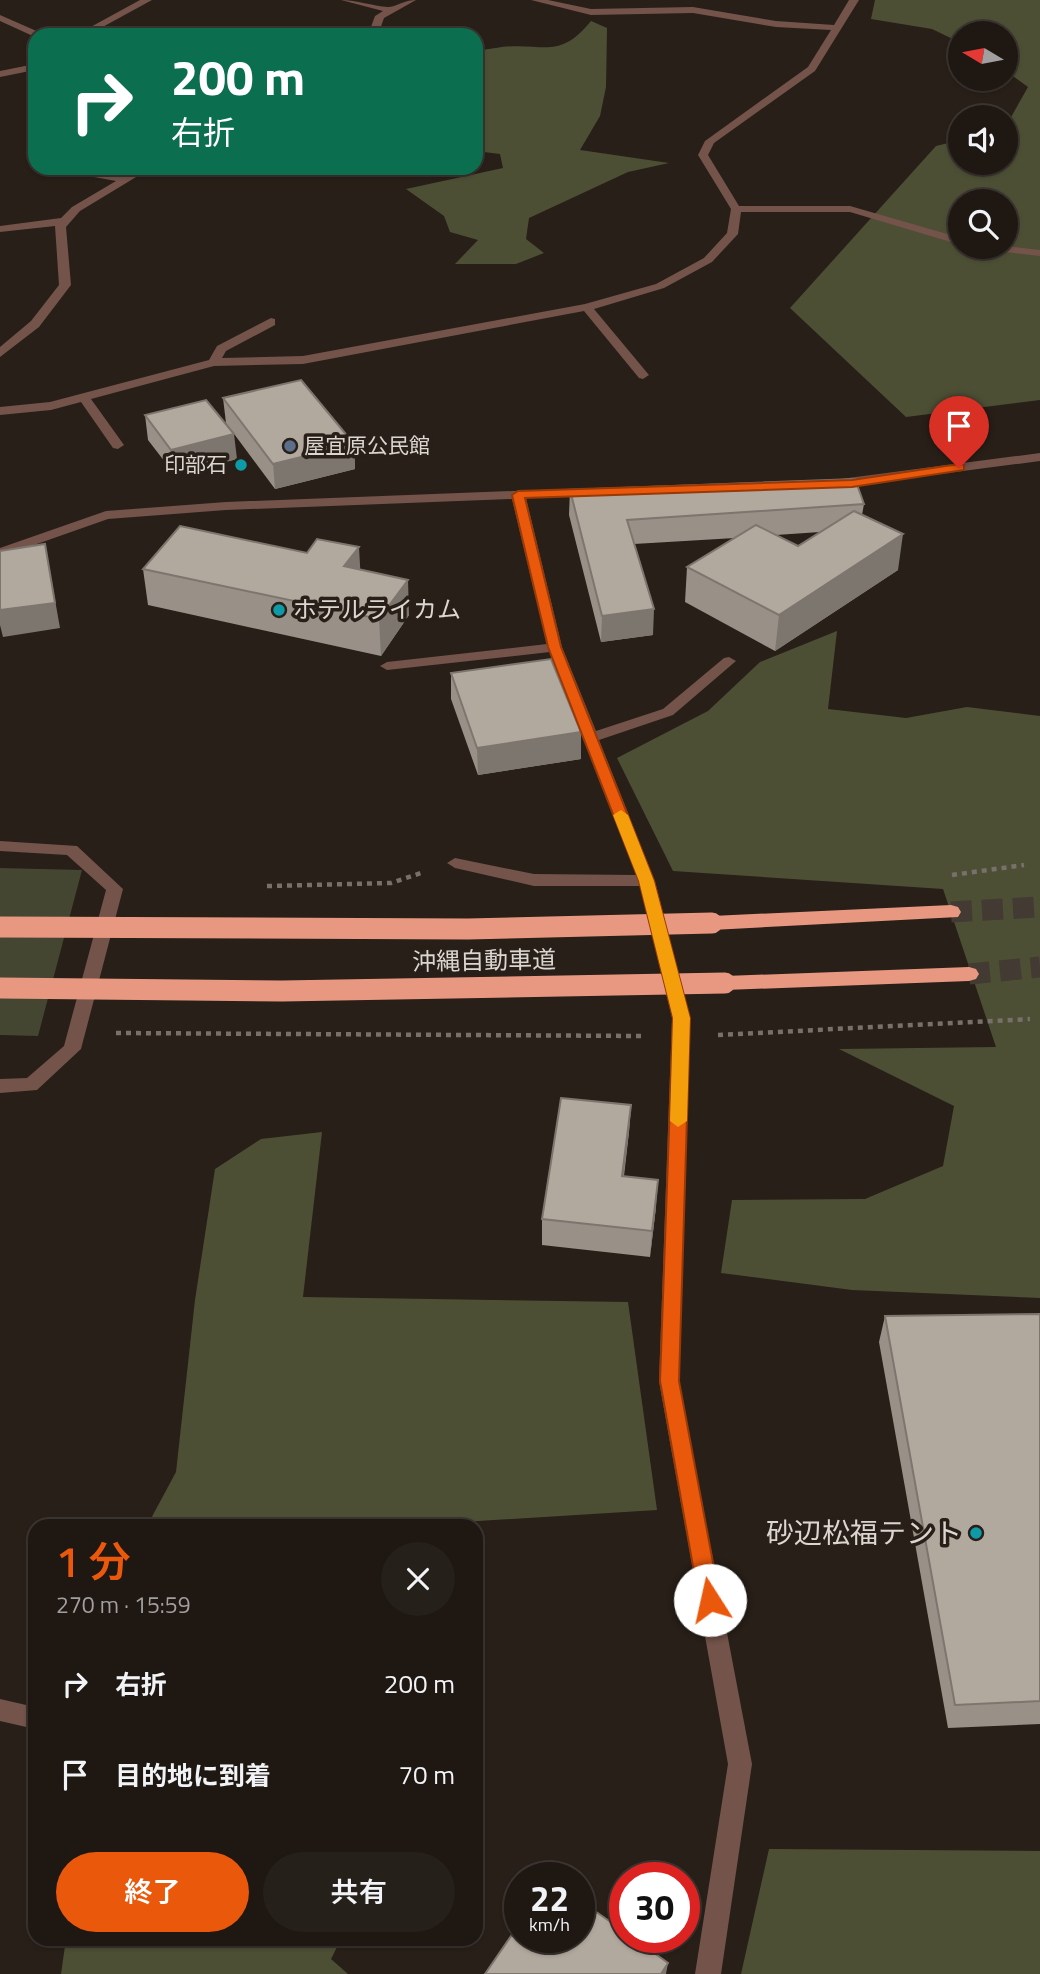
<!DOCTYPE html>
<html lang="ja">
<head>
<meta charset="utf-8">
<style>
	body { margin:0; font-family:"Titillium Web","Noto Sans JP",sans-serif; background:#26201b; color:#f1f3f6; height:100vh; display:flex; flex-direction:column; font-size:26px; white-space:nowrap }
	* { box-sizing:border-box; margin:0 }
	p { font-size:23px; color:#a19f9f }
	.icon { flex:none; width:38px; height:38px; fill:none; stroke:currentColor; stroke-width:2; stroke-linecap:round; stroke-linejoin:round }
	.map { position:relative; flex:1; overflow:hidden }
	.details { position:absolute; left:28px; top:1519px; width:455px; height:427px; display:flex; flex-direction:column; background:#1e1712; border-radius:21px; box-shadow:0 2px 5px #0004,0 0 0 2px #3c3632 }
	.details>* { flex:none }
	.top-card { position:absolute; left:28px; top:28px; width:455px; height:147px; border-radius:21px; box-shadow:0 2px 5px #0004,0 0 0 2px #3c3632; background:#0b6e4f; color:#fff; overflow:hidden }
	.needle { width:46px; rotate:280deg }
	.tools { position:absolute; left:948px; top:21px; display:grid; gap:14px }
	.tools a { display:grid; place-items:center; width:70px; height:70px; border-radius:50%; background:#1e1712; box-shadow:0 2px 5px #0004,0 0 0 2px #3c3632; font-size:35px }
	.speed { position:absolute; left:504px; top:1862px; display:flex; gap:14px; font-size:35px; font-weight:700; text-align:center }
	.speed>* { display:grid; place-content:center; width:91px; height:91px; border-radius:50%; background:#1e1712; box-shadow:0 2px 5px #0004,0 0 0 2px #3c3632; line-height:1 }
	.speed small { font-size:18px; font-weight:400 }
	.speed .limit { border:10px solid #d22; background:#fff; color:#111 }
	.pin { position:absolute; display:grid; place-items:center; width:60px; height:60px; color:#fff; margin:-72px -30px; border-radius:50% 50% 50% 0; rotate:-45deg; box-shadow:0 0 7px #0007 }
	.pin .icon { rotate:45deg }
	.me { position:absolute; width:77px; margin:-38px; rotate:350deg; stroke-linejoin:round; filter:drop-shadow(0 0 5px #0008) }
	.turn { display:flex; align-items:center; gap:24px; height:147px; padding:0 28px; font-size:32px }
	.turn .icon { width:91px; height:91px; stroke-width:2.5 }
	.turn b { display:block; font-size:49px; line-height:60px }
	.round { display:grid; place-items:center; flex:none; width:74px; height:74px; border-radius:37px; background:#26201b }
	.head { display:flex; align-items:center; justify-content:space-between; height:119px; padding:0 28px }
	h1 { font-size:42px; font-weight:600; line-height:52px; color:#ea580c }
	.action { display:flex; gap:14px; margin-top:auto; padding:14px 28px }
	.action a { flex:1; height:80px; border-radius:42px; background:#ea580c; color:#fff; font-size:28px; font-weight:600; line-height:80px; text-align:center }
	.action a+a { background:#26201b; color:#f1f3f6 }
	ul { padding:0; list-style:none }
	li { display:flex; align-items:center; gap:21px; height:91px; padding:0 28px }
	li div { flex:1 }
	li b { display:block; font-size:26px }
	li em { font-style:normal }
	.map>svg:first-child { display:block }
</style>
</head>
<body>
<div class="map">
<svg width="1040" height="1974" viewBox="0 0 1040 1974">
	<rect width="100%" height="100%" fill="#281f18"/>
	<!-- green -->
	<path fill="#444632" d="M0 868 82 870 38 1036 0 1035Z"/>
	<!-- forest -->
	<path fill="#4d4f35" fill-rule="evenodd" d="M875 0H1040V400L906 417 790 308 936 146 961 140V163H1006V126L1028 87 1006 71V33H961V43L932 29 871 19ZM961 201H1006V247H961Z
		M591 21 607 28 606 87 600 116 580 150 669 163 628 172 529 218 526 239 544 253 516 264H455L478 240 450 232 444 216 406 189 503 168 500 154 476 151V54C482 49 489 49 496 48 541 40 557 63 591 21Z
		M837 631 828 709 906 718 967 707 1040 716V1298L852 1290 721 1273 732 1200 865 1199 943 1166 954 1106 839 1049 996 1047 943 889 673 871 617 758 708 711 760 662Z
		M322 1132 303 1297 628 1302 657 1510 397 1526H147L176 1472 195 1300 215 1169 261 1139Z
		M769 1849 1040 1851V1974H741Z
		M66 1939H341L331 1959 348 1974H61Z"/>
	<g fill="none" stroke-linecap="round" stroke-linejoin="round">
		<!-- highway-tunnel -->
		<path stroke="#433a34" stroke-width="21" stroke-dasharray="21 10" stroke-linecap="butt" d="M951 912 1040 907
			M969 974 1040 967"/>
		<!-- path -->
		<path stroke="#78706a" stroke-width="4.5" stroke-dasharray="5 5" stroke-linecap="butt" d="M952 875 1024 865
			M267 886 391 883 421 873
			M116 1033 642 1036
			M718 1035 1030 1019"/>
		<!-- minor -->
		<path fill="#73534a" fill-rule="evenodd" d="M140 0H152L88 35H76Z
			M341 0C357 0 372 6 388 7 396 7 404 0 416 0L384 18 378 35H368L375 16 383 11Z
			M531 0H548L591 9 693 7 776 21 834 25 849 0H859L815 71 714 143 708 155 739 206H850L961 238V245L850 212H741L738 234 712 262 664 288 594 309 649 375 643 379 639 378 584 311 303 364 214 366 91 399 124 445 118 449 113 448 81 402 51 410 0 415V407L50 402 209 360 217 346 271 318 275 319V325L226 351 222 358 303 356 585 304 656 284 704 258 727 233 731 209 698 155 705 141 808 67 831 30 776 27 693 13 591 15Z
			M0 15 41 33 43 35 35 37 0 21Z
			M35 64V70L0 77V71Z
			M77 168 124 176 138 168H151L80 211 66 227 71 285 39 327 0 357V347L31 321 59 285 55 226 0 232V226L61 218 72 207 116 181 72 173V169Z
			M1006 246 1040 250V256L986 250 980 247Z
			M1040 453V461L833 488 826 484 833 480Z
			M591 488 598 492 596 495 526 498 562 647 596 731 663 709 724 658 729 657 736 661 673 715 599 740 655 881 690 1018 679 1381 752 1764 721 1974H695L728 1764 659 1381 672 1018 640 886H534L455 868 447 863 455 858 534 874 637 875 550 652 387 670 380 666 387 662 547 644 512 499 226 510 108 519 0 557V548L106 511 226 502Z
			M0 841 77 846 123 889 81 1049 37 1090 0 1093V1079L27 1078 64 1046 106 890 67 855 0 851Z
			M0 1699 35 1707V1729L0 1721Z"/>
		<!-- highway -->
		<path fill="#e89881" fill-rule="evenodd" d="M951 905 958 907 961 912 958 917 712 930 702 923 712 916Z
			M969 967 976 969 979 974 976 979 969 981 725 990 718 988 715 983 718 978 725 976Z"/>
		<!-- highway-bridge -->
		<path stroke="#e89881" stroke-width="21" d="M0 927 468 929 712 923
			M0 988 282 991 725 983"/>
	</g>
	<!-- wall -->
	<path fill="#999188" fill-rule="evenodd" d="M223 398 354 444 355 469 275 489 226 423Z
		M145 415 237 459 175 475 148 440Z
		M570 490 864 504 862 515 898 570 775 651 685 602 687 567 735 538 634 544 653 635 601 642 569 515ZM820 532 798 546 776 535Z
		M143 569 360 570 409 615 381 656 148 605Z
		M451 673 581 759 478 775 451 699Z
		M631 1105 629 1132 624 1176 656 1207 650 1257 542 1245V1219Z
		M1040 1314V1724L948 1728 879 1342 885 1316Z"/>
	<!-- shaded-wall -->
	<path fill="#7d766f" d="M234 434 237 459 175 475 171 450Z
		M354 444 355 469 275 489 273 464Z
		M903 534 898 570 775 651 779 615Z
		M45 544 60 628 3 637 0 625V610Z
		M359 547 361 583 344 566Z
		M408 580 409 615 381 656 379 619Z
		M654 609 653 635 601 642 602 616Z
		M581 732V759L478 775 477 748Z
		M631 1105 629 1132 620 1202 622 1176Z
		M658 1180 656 1207 650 1257 652 1231Z
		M668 1963 666 1974H661Z"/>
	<!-- building -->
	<path fill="#b2a99e" stroke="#7d766f" stroke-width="2" d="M301 380 354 444 273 464 223 398Z
		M206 400 234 434 171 450 145 415Z
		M855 479 864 504 627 520 654 609 602 616 570 490Z
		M854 511 903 534 779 615 687 567 756 525 798 546Z
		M180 526 307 553 317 539 359 547 344 566 408 580 379 619 143 569Z
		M45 544 55 603 0 610V551Z
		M551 659 581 732 477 748 451 673Z
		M561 1098 631 1105 622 1176 658 1180 652 1231 542 1219Z
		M1040 1314V1701L955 1705 885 1316Z
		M579 1900 625 1932V1937H632L668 1963 661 1974H485L520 1923V1937H579Z"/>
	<!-- route -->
	<path fill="#ea580c" stroke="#983908" stroke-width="2" d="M959 464 964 465V470L852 487 525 498 561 647 654 881 690 1018 679 1381 720 1600 717 1607 710 1609 702 1607 699 1600 660 1381 673 1018 639 881 548 647 512 495 518 491 852 480Z"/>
	<!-- slow -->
	<path fill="#f59e0b" d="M621 810 628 815 654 881 690 1018 687 1121 678 1127 670 1121 673 1018 639 881 613 815Z"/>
	<!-- markers -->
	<circle fill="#5c6f8a" stroke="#281f18" stroke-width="2.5" cx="290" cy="446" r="7"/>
	<g fill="#0f9aa8" stroke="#281f18" stroke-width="2.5">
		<circle cx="241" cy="465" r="7"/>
		<circle cx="279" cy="610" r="7"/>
		<circle cx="976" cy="1533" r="7"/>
	</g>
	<g text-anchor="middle" stroke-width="7" stroke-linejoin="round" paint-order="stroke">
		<!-- far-poi labels -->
		<g font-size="21" fill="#dcd6d1" stroke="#281f18" text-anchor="start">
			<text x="304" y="453">屋宜原公民館</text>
			<text x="227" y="472" text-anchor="end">印部石</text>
		</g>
		<!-- poi labels -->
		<g font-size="24" fill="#dcd6d1" stroke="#281f18" text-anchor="start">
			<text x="293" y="618">ホテルライカム</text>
		</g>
		<!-- street labels -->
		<g font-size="24" fill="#dcd6d1" stroke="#281f18">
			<text transform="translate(484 961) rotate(-1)" y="8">沖縄自動車道</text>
		</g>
		<!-- near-poi labels -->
		<g font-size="28" fill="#dcd6d1" stroke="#281f18" text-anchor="end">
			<text x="962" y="1543">砂辺松福テント</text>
		</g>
	</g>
</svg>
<div class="tools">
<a><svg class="needle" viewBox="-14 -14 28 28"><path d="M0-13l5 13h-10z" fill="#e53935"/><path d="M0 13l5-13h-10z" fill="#a19f9f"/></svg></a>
<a><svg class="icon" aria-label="sound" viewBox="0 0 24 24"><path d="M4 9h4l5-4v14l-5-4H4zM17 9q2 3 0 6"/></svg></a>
<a><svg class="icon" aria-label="search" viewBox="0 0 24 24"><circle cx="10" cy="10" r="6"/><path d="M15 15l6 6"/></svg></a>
</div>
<div class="speed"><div>22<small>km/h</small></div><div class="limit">30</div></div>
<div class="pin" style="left:959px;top:468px;background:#d93025"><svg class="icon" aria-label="arrive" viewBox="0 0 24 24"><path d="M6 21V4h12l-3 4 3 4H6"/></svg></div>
<svg class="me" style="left:710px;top:1600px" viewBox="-20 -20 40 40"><circle r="19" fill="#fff"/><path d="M0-13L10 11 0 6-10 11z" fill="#ea580c"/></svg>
<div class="top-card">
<div class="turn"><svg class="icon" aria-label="right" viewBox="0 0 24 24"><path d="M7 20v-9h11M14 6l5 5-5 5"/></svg><div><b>200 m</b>右折</div></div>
</div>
<section class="details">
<div class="head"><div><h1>1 分</h1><p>270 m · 15:59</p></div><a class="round"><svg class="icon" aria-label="close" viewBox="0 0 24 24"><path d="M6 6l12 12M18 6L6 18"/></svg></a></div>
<ul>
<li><svg class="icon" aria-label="right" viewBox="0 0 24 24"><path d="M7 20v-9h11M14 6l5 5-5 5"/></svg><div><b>右折</b></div><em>200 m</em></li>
<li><svg class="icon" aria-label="arrive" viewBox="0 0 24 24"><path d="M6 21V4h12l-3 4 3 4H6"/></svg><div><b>目的地に到着</b></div><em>70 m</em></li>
</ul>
<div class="action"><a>終了</a><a>共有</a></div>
</section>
</div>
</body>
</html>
